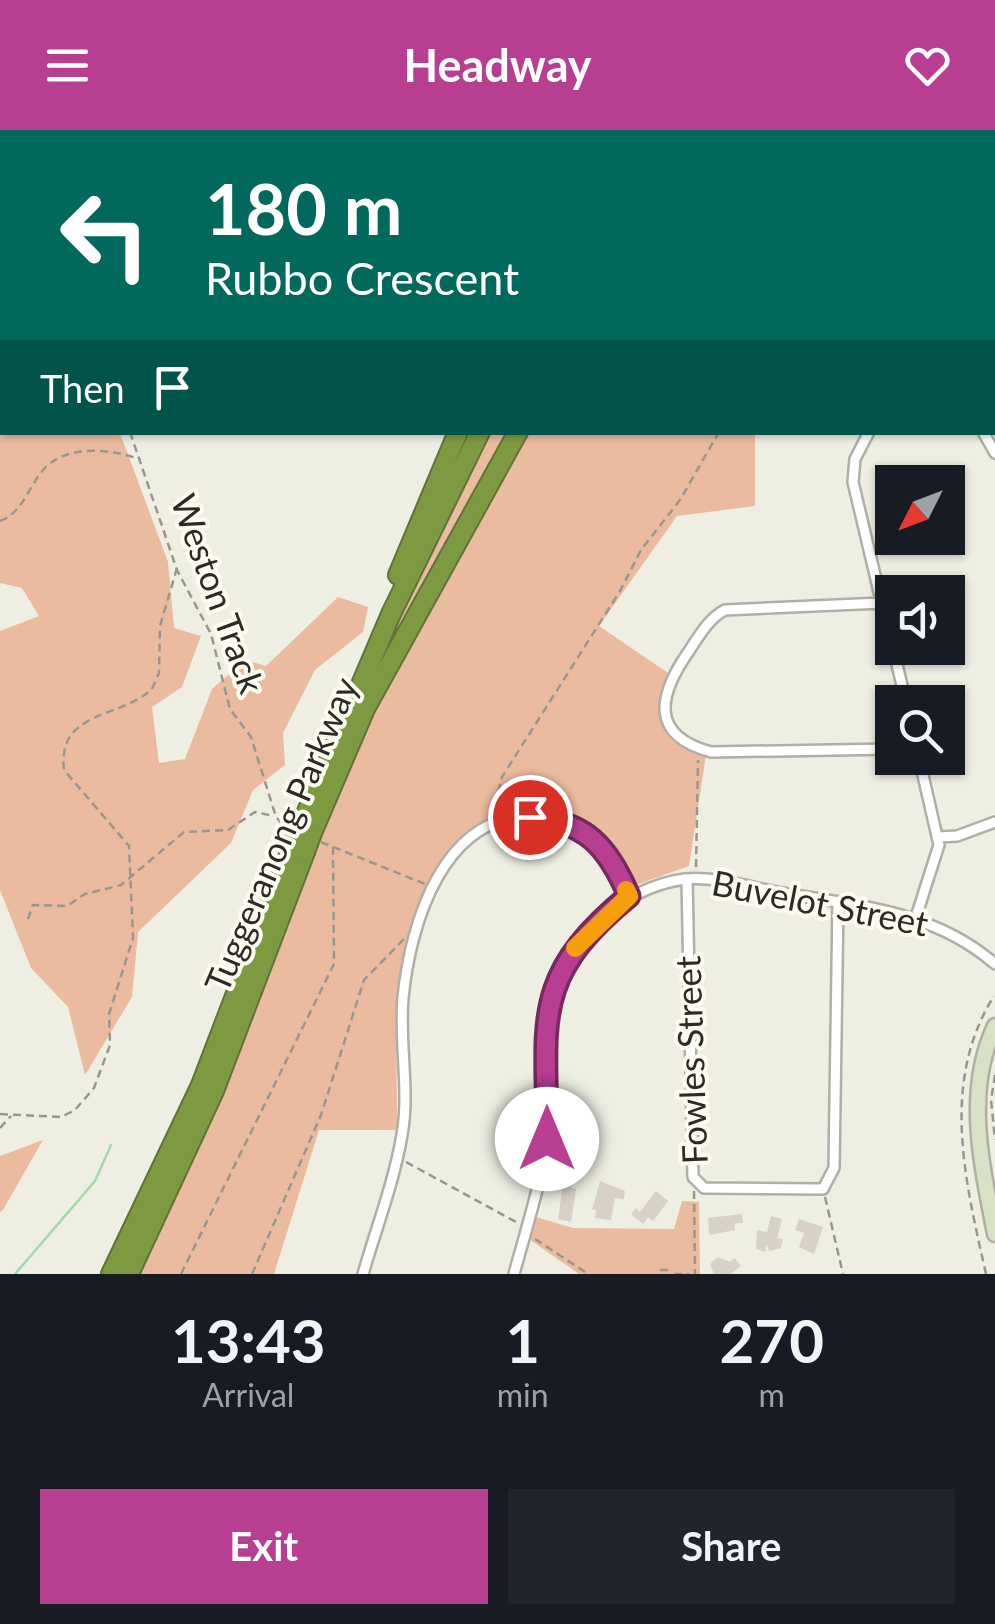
<!DOCTYPE html>
<html lang="en">
<head>
<meta charset="utf-8">
<style>
	body { margin:0; font-family:Lato,sans-serif; background:#20242c; color:#f1f3f6; height:100vh; display:flex; flex-direction:column; font-size:38px; white-space:nowrap }
	* { box-sizing:border-box; margin:0 }
	p { font-size:32px; color:#9ea1a6 }
	.icon { flex:none; width:55px; height:55px; fill:none; stroke:currentColor; stroke-width:2; stroke-linecap:round; stroke-linejoin:round }
	.map { position:relative; height:1144px; overflow:hidden }
	.panel { display:flex; flex-direction:column; background:#171b24; flex:1 }
	.panel>* { flex:none }
	.top-card { position:absolute; left:0px; top:0px; width:995px; height:305px; box-shadow:0 2px 8px #0004; background:#00695c; color:#fff; overflow:hidden }
	.needle { width:65px; rotate:228deg }
	.buttons { position:absolute; left:875px; top:335px; display:grid; gap:20px }
	.buttons a { display:grid; place-items:center; width:90px; height:90px; border-radius:0px; background:#171b24; box-shadow:0 2px 8px #0004; font-size:50px }
	.pin { position:absolute; display:grid; place-items:center; width:85px; height:85px; color:#fff; margin:-42px; border:5px solid #fff; border-radius:50%; box-shadow:0 2px 10px #0007 }
	.me { position:absolute; width:110px; margin:-55px; rotate:0deg; stroke-linejoin:round; filter:drop-shadow(0 0 8px #0008) }
	.turn { display:flex; align-items:center; gap:35px; height:210px; padding:0 40px; font-size:45px }
	.turn .icon { width:130px; height:130px; stroke-width:2.5 }
	.turn b { display:block; font-size:70px; line-height:85px }
	.then { display:flex; align-items:center; height:95px; padding:0 40px; background:#0003; gap:20px; font-size:38px }
	.eta { display:flex; justify-content:space-evenly; align-items:center; height:170px; text-align:center }
	.eta b { font-size:60px; font-weight:700; line-height:70px }
	.button { display:flex; gap:20px; margin-top:auto; padding:20px 40px }
	.button a { flex:1; height:115px; border-radius:0px; background:#b73e91; color:#fff; font-size:40px; font-weight:700; line-height:115px; text-align:center }
	.button a+a { background:#20242c; color:#f1f3f6 }
	header { display:flex; justify-content:space-between; align-items:center; height:130px; padding:0 40px; background:#b73e91; color:#fff; font-size:45px; font-weight:700 }
	.map>svg:first-child { display:block }
</style>
</head>
<body>
<header><svg class="icon" aria-label="menu" viewBox="0 0 24 24"><path d="M4 6h16M4 12h16M4 18h16"/></svg>Headway<svg class="icon" aria-label="heart" viewBox="0 0 24 24"><path d="M12 20l-8-8c-3-5 5-10 8-4 3-6 11-1 8 4z"/></svg></header>
<div class="map">
<svg width="995" height="1144" viewBox="0 0 995 1144">
	<rect width="100%" height="100%" fill="#efeee3"/>
	<!-- green -->
	<path fill="#eabb9e" d="M0 302 120 303 168 432 174 498 201 506 182 557 152 577 159 633 185 629 212 559 245 530 266 536 338 467 368 477 363 502 315 540 283 603 285 635 253 660 231 713 138 802 132 867 85 945 68 877 31 838 0 760V501L39 486 22 458 0 453Z
		M461 303H755V376L677 386 599 496 671 545 661 563 674 612 706 625 689 736 630 757C611 719 583 689 539 685 512 682 491 691 469 707 383 769 398 907 397 1000H319L274 1144H130L314 723 372 575 408 434Z
		M43 1010 3 1080 0 1082V1026Z
		M682 1071 699 1072 700 1144H579L529 1109 536 1087 573 1098 674 1099Z"/>
	<g fill="none" stroke-linecap="round" stroke-linejoin="round">
		<!-- stream -->
		<path stroke="#a3d8a9" stroke-width="2.5" d="M15 1144 95 1051 111 1015"/>
	</g>
	<!-- building -->
	<path fill="#d8d1c8" d="M600 1051 625 1061 624 1069 615 1068 611 1090 595 1088 596 1080H592Z
		M563 1055 576 1059 571 1092 558 1089Z
		M656 1061 668 1071 653 1091 648 1087 643 1094 631 1084 636 1078 640 1082Z
		M742 1084 743 1093H735V1100L709 1105 708 1088Z
		M771 1086 782 1089 777 1108 783 1109 781 1118 769 1121 767 1114 765 1122 756 1119 757 1100 767 1102Z
		M799 1089 823 1097 814 1124 799 1117 804 1103 795 1100Z
		M718 1127 730 1132 735 1128 741 1136 731 1144H714L710 1134Z"/>
	<g fill="none" stroke-linecap="round" stroke-linejoin="round">
		<defs>
			<path id="street" d="M869 302 855 329 853 352 892 517
				M983 302 995 323
				M882 473 725 480C709 488 699 506 689 521 659 564 648 605 711 622L892 619
				M893 518 906 572
				M939 707 957 706 995 692
				M687 749 693 1047 704 1058 823 1059 834 1038 838 772
				M916 787 939 715 919 628
				M363 1144C376 1099 394 1052 402 1005 410 961 399 913 403 868 410 794 444 679 538 687 586 691 611 725 629 767
				M514 1144C526 1100 540 1056 547 1011 553 969 542 924 547 882 554 816 621 757 685 749 716 746 753 758 783 763 859 776 935 781 995 834"/>
			<path id="secondary" d="M995 896C964 963 982 1035 995 1104"/>
			<path id="primary" d="M979 0 981 2
				M992 17 995 21
				M992 66 995 69"/>
			<path id="highway" d="M929 0 933 2
				M566 2 567 0
				M645 2 646 0
				M702 2 703 0
				M803 2 806 0
				M398 445 458 302
				M300 698 391 484 480 302
				M312 703 365 579 518 302
				M111 1144 201 955 292 717
				M129 1144 214 961 305 722"/>
		</defs>
		<!-- street casing -->
		<use href="#street" stroke="#b0afa5" stroke-width="14"/>
		<!-- secondary casing -->
		<use href="#secondary" stroke="#b0afa5" stroke-width="19"/>
		<!-- primary casing -->
		<use href="#primary" stroke="#617338" stroke-width="20"/>
		<!-- highway casing -->
		<use href="#highway" stroke="#617338" stroke-width="22"/>
		<!-- path -->
		<path stroke="#98978f" stroke-width="2.5" stroke-dasharray="8 5" stroke-linecap="butt" d="M20 0 21 2
			M879 0 880 2
			M255 2V0
			M355 2 357 0
			M445 2 446 0
			M992 115 995 118
			M0 171 2 172
			M0 180 2 179
			M0 277 2 276
			M130 302 177 440 211 504 230 579 251 607 276 687 286 698
			M0 391C24 382 28 356 45 338 67 314 115 319 141 330
			M492 687 502 647 620 461 641 420 680 370 719 302
			M321 712 425 754
			M696 737 698 630
			M28 789 33 775 67 776 85 764 121 755 184 702 228 700 255 682 274 686
			M995 945 991 970 995 1010
			M0 984 61 987 75 980 94 958 110 915 109 884 133 808 129 716 64 640C57 580 120 589 152 559L159 543 160 496 177 438
			M0 998 11 986
			M406 1032 516 1092
			M694 1061 695 1144
			M825 1067 843 1144
			M535 1109 588 1144
			M660 1140H673
			M181 1144 334 834 333 717
			M252 1144 321 985 364 850 404 809
			M674 1144H689
			M986 1144C965 1050 940 952 994 866"/>
		<!-- street -->
		<use href="#street" stroke="#fff" stroke-width="9"/>
		<!-- secondary -->
		<use href="#secondary" stroke="#d8e1c6" stroke-width="14"/>
		<!-- primary -->
		<use href="#primary" stroke="#b2c28d" stroke-width="15"/>
		<!-- highway -->
		<use href="#highway" stroke="#7e9a41" stroke-width="18"/>
		<defs>
			<path id="highway-bridge" d="M292 717 300 698
				M305 722 312 703"/>
		</defs>
		<!-- highway-bridge casing -->
		<use href="#highway-bridge" stroke="#617338" stroke-width="22" stroke-linecap="butt"/>
		<!-- highway-bridge -->
		<use href="#highway-bridge" stroke="#7e9a41" stroke-width="18"/>
	</g>
	<g fill="none" stroke-linecap="round" stroke-linejoin="round">
		<defs>
			<path id="route" d="M530 687C586 691 608 717 629 766 529 848 547 892 547 1009"/>
		</defs>
		<!-- route casing -->
		<use href="#route" stroke="#77285e" stroke-width="25"/>
		<!-- route -->
		<use href="#route" stroke="#b73e91" stroke-width="18"/>
		<!-- slow -->
		<path stroke="#f59e0b" stroke-width="18" d="M575 818 629 766 626 760"/>
	</g>
	<g text-anchor="middle" stroke-width="8" stroke-linejoin="round" paint-order="stroke">
		<!-- street labels -->
		<g font-size="35" fill="#2a2a26" stroke="#fdfbf0">
			<text transform="translate(217 464) rotate(70)" y="12">Weston Track</text>
			<text transform="translate(282 705) rotate(-67)" y="12">Tuggeranong Parkway</text>
			<text transform="translate(820 774) rotate(11)" y="12">Buvelot Street</text>
			<text transform="translate(692 930) rotate(-92)" y="12">Fowles Street</text>
		</g>
	</g>
</svg>
<div class="buttons">
<a><svg class="needle" viewBox="-14 -14 28 28"><path d="M0-13l5 13h-10z" fill="#e53935"/><path d="M0 13l5-13h-10z" fill="#9ea1a6"/></svg></a>
<a><svg class="icon" aria-label="sound" viewBox="0 0 24 24"><path d="M4 9h4l5-4v14l-5-4H4zM17 9q2 3 0 6"/></svg></a>
<a><svg class="icon" aria-label="search" viewBox="0 0 24 24"><circle cx="10" cy="10" r="6"/><path d="M15 15l6 6"/></svg></a>
</div>
<div class="pin" style="left:530px;top:687px;background:#d93025"><svg class="icon" aria-label="arrive" viewBox="0 0 24 24"><path d="M6 21V4h12l-3 4 3 4H6"/></svg></div>
<svg class="me" style="left:547px;top:1009px" viewBox="-20 -20 40 40"><circle r="19" fill="#fff"/><path d="M0-13L10 11 0 6-10 11z" fill="#b73e91"/></svg>
<div class="top-card">
<div class="turn"><svg class="icon" aria-label="left" viewBox="0 0 24 24"><path d="M17 20v-9H6M10 6l-5 5 5 5"/></svg><div><b>180 m</b>Rubbo Crescent</div></div>
<div class="then">Then<svg class="icon" aria-label="arrive" viewBox="0 0 24 24"><path d="M6 21V4h12l-3 4 3 4H6"/></svg></div>
</div>
</div>
<section class="panel">
<div class="eta">
<div><b>13:43</b><p>Arrival</p></div>
<div><b>1</b><p>min</p></div>
<div><b>270</b><p>m</p></div>
</div>
<div class="button"><a>Exit</a><a>Share</a></div>
</section>
</body>
</html>
